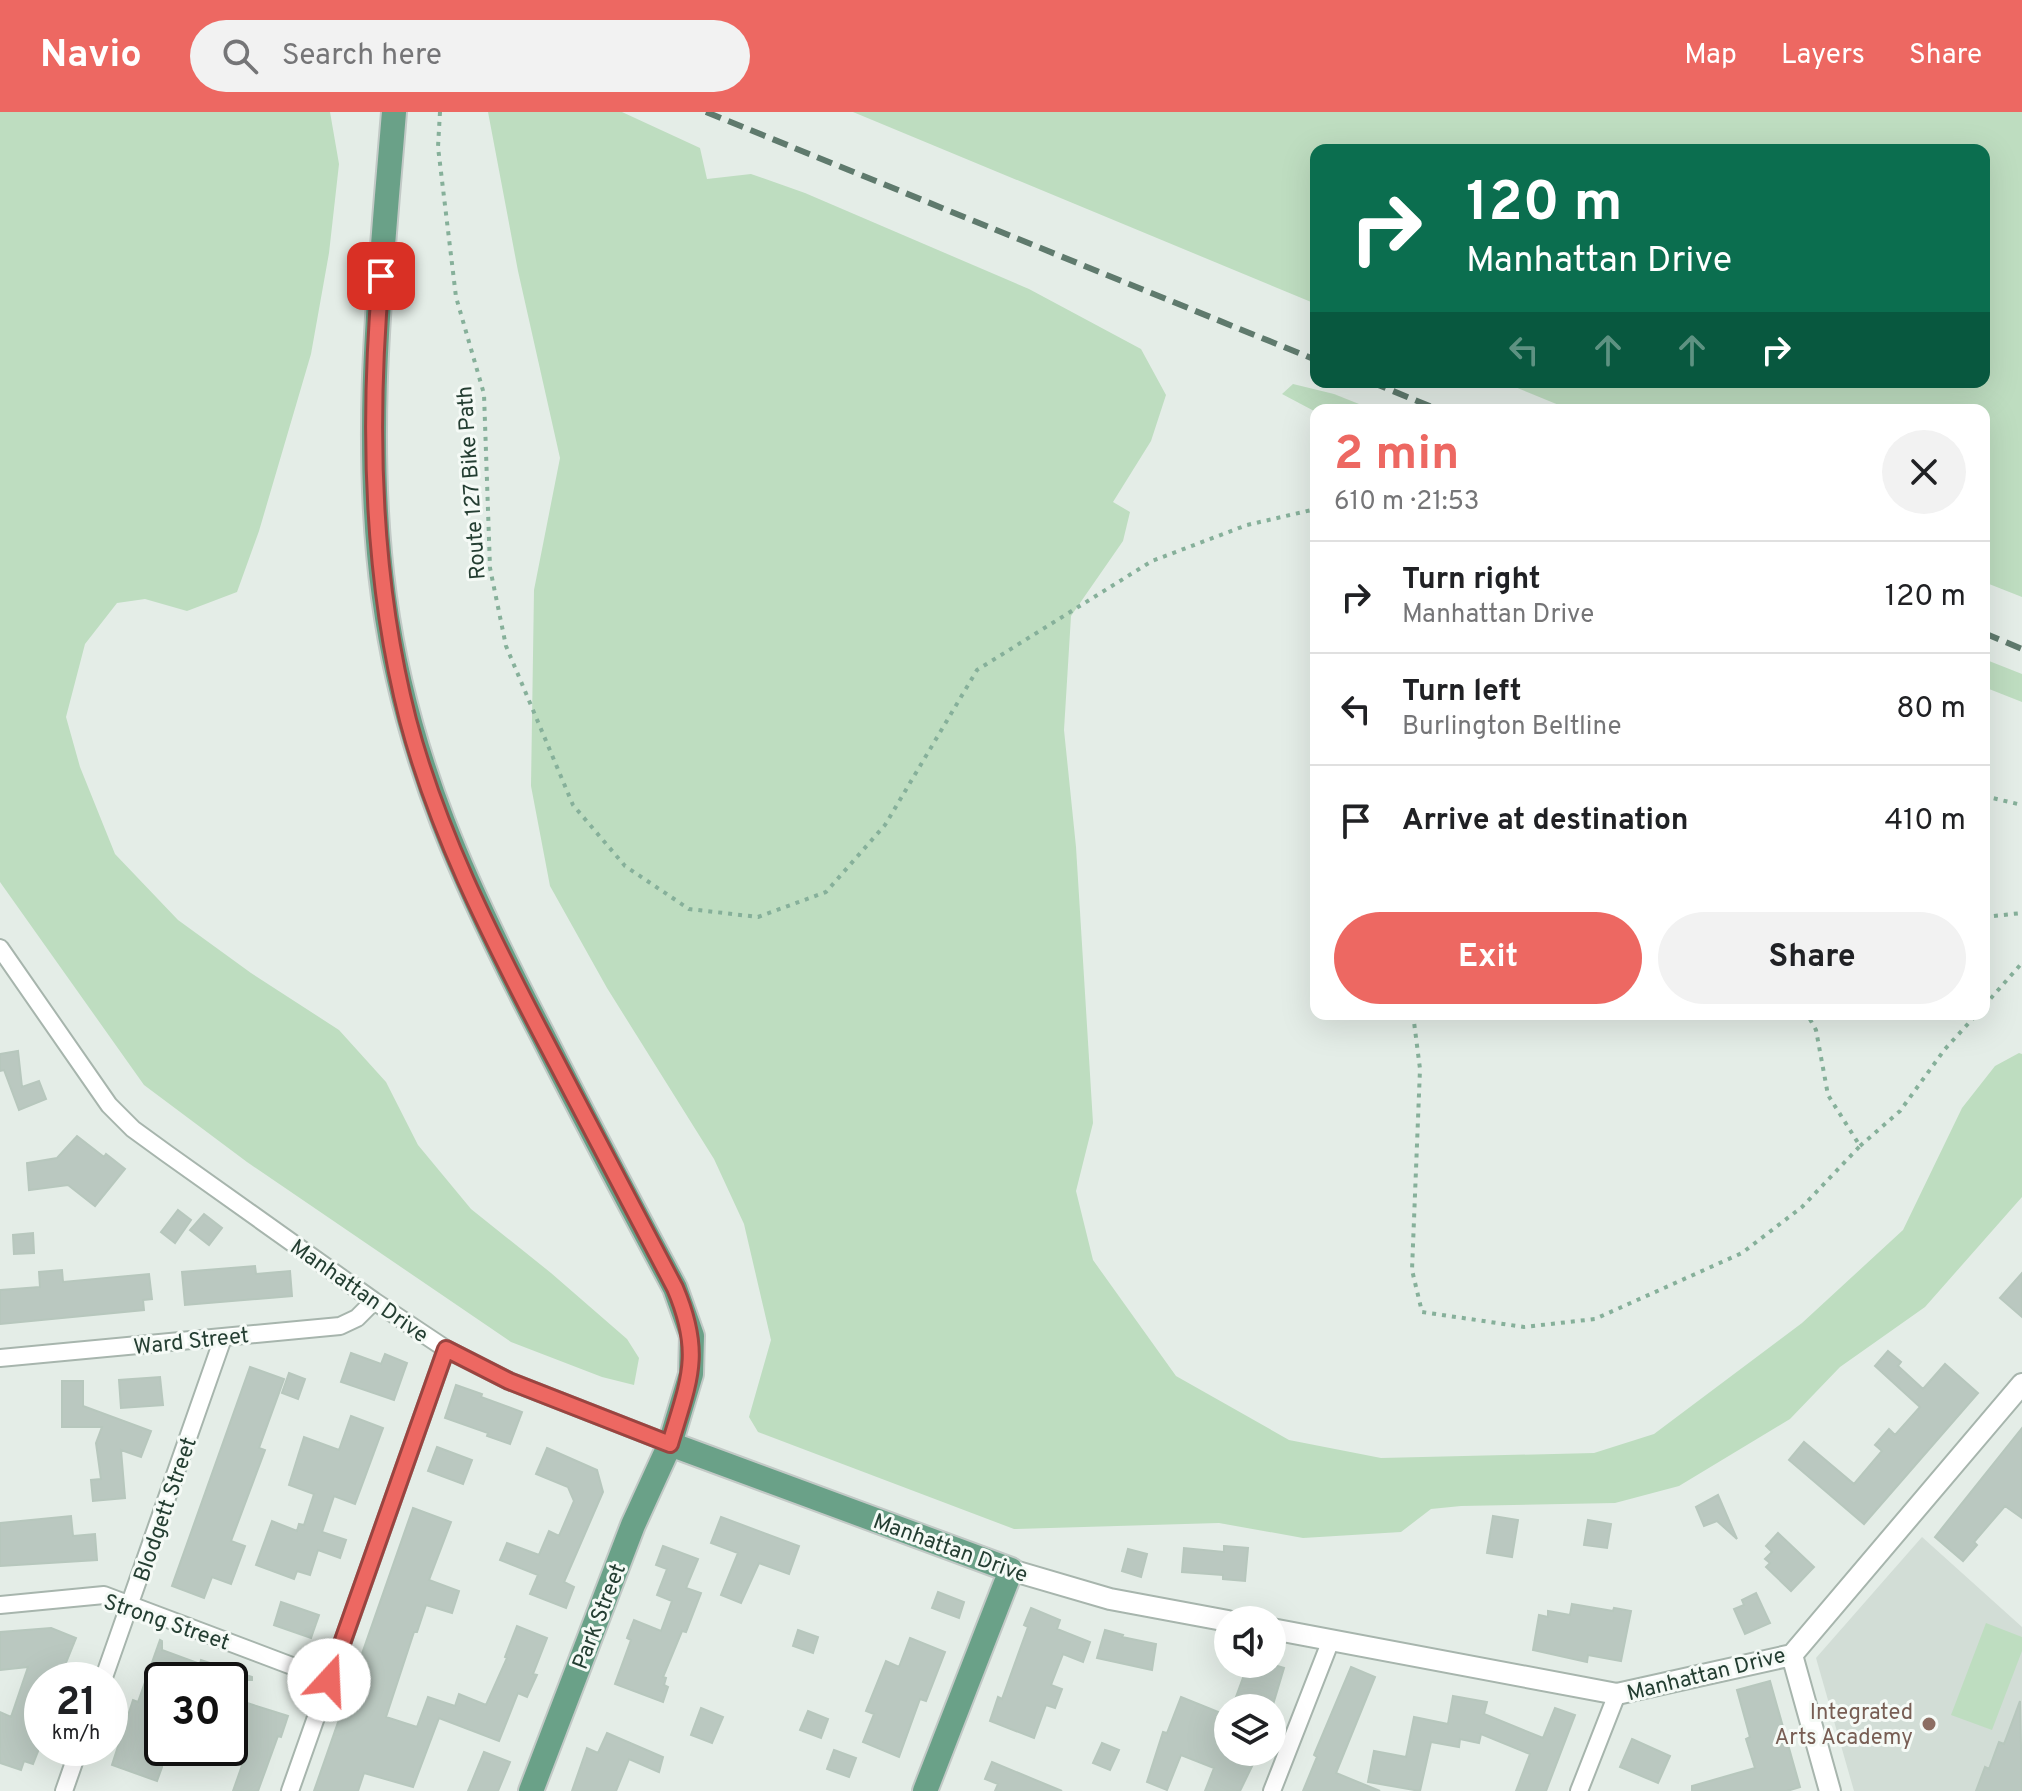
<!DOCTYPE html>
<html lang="en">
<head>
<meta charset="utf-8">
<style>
	body { margin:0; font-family:Overpass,sans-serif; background:#f2f2f2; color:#202124; height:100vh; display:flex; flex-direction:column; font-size:30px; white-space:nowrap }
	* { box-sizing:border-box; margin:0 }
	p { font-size:26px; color:#757577 }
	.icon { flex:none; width:44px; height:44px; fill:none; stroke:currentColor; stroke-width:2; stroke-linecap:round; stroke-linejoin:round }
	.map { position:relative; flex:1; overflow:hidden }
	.details { position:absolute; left:1310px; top:292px; width:680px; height:616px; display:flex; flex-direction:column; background:#fff; border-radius:16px; box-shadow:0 8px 32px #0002 }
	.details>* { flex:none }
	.hud { position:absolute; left:1310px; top:32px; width:680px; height:244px; border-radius:16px; box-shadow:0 8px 32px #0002; background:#0b6e4f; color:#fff; overflow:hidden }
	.tools { position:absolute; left:1214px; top:1494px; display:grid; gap:16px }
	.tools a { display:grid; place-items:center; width:72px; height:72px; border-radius:50%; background:#fff; box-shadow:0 8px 32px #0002; font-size:40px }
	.speed { position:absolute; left:24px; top:1550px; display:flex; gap:16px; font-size:40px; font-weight:700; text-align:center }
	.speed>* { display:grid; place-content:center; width:104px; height:104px; border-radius:50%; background:#fff; box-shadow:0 8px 32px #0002; line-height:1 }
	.speed small { font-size:20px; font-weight:400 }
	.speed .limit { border:4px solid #111; border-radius:12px; background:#fff; color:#111 }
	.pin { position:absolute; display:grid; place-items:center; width:68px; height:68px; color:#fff; margin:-34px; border-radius:16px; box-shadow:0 4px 12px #0006 }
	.me { position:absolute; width:88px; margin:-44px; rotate:20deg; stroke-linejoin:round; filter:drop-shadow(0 0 6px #0008) }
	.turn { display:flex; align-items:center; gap:28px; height:168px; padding:0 24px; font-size:36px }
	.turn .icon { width:104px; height:104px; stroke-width:2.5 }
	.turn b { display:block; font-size:56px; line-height:68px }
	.lanes { display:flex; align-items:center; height:76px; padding:0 24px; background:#0003; justify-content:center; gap:40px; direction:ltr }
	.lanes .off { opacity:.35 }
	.round { display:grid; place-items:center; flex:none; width:84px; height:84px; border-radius:42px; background:#f2f2f2 }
	.overview { display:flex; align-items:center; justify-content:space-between; height:136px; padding:0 24px }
	h1 { font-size:48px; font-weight:700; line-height:60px; color:#ed6862 }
	.action { display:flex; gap:16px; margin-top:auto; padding:16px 24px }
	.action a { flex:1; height:92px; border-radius:48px; background:#ed6862; color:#fff; font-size:32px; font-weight:700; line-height:92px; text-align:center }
	.action a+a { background:#f2f2f2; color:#202124 }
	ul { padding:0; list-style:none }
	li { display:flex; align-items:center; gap:24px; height:112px; padding:0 24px; border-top:2px solid #e0e0e0 }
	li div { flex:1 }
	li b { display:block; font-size:30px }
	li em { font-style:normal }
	header { display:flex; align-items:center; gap:48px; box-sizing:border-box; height:112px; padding:0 40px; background:#ed6862; color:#fff }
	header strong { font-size:38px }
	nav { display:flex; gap:44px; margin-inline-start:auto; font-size:28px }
	.search { width:560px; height:72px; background:#f2f2f2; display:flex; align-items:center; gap:20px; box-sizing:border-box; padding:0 28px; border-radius:44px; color:#757577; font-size:30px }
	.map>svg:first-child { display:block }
</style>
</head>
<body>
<header>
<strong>Navio</strong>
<div class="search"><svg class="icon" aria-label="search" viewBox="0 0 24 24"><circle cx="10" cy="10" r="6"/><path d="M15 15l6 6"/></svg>Search here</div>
<nav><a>Map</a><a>Layers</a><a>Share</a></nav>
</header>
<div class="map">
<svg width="2022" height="1679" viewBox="0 0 2022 1679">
	<rect width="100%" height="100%" fill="#e4ede7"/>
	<!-- built -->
	<path fill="#d2ddd6" d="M1922 1425 2022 1515V1679H1854L1816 1546Z"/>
	<!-- green -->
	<path fill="#beddc0" d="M0 0H330L339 52 329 141 311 242 259 419 237 480 187 499 145 487 117 491 85 532 66 605 80 655 115 742 178 808 251 861 339 918 386 970 418 1033 471 1097 551 1161 627 1227 639 1246 634 1273 602 1265 511 1230 247 1050 144 973 0 770Z
		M488 0H622L700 36 707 67 751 62 805 81 1029 177 1141 237 1166 283 1151 329 1113 390 1130 400 1123 429 1071 504 1064 618 1076 735 1093 1011 1076 1079 1093 1148 1176 1264 1289 1328 1381 1346 1594 1341 1654 1322 1802 1211 1903 1118 1962 996 1995 954 2019 941 2022 942V1085L1925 1195 1840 1255 1790 1307 1679 1374 1615 1391 1461 1394 1431 1397 1401 1420 1303 1426 1219 1411 1014 1417 758 1320 749 1305 771 1228 744 1112 714 1047 607 876 550 774 531 674 534 478 560 346 518 159Z
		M853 0H2022V485L1984 470V298H1571L1503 270H1984V38H1316V192Z
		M1293 272 1334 282 1374 298 1316 300 1282 282Z
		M1984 547 2022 562V590L1984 575Z
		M1986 1511 2022 1525V1539L1992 1618 1951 1603Z"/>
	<!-- building -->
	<path fill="#bac8c0" stroke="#b7c7bd" stroke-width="2" d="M18 939 22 975 39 969 46 987 19 998 4 958 0 959V942Z
		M77 1024 104 1045 106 1042 125 1057 95 1094 68 1073 29 1078 27 1051 57 1046Z
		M178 1098 191 1108 175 1131 161 1120Z
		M204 1102 222 1116 209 1133 190 1118Z
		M33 1121 34 1141 14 1142 13 1123Z
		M255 1154 256 1162 290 1159 292 1184 185 1193 182 1160Z
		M62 1158 63 1170 149 1162 152 1187 143 1188 144 1198 0 1212V1178L40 1175 39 1160Z
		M2022 1161V1205L2000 1186Z
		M1888 1239 1901 1250 1898 1254 1923 1277 1945 1252 1978 1281 1864 1412 1789 1348 1804 1330 1854 1372 1882 1339 1875 1333 1889 1317 1895 1323 1920 1295 1875 1254Z
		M351 1241 381 1252 385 1242 407 1251 394 1288 341 1270Z
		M250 1255 284 1267 259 1336 265 1338 231 1429 245 1434 231 1472 212 1465 204 1486 172 1474Z
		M289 1261 305 1267 298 1287 282 1281Z
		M160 1265 163 1293 121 1296 119 1268Z
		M62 1269H83V1294L151 1319 141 1345 121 1338 125 1386 93 1389 91 1368 101 1367 96 1331 102 1315H62Z
		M456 1273 482 1282 481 1285 522 1300 510 1332 487 1324 488 1321 445 1306Z
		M351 1304 383 1316 355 1392 334 1384 322 1420 346 1428 340 1446 318 1438 310 1463 297 1459 294 1467 256 1453 272 1409 297 1419 299 1412 304 1413 314 1382 289 1373 304 1325 339 1338Z
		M2022 1316V1406L2005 1394 1974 1430 1977 1433 1963 1449 1935 1425Z
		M437 1335 472 1348 463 1372 428 1359Z
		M547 1336 597 1358 603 1380 564 1470 574 1475 566 1496 530 1482 538 1463 500 1448 507 1431 539 1443 549 1419 559 1424 574 1389 568 1375 536 1362Z
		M1718 1383 1737 1427 1717 1409 1704 1414 1696 1395Z
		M413 1396 451 1410 429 1468 459 1479 452 1501 426 1493 417 1520H414L386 1605 417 1615 428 1585 455 1594 459 1582 486 1593 507 1546 505 1545 517 1514 547 1526 533 1562 537 1563 527 1585 518 1581 499 1629 439 1606 413 1675 364 1661 358 1679H314Z
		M71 1404 73 1424 95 1422 97 1448 0 1454V1411Z
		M1493 1404 1518 1408 1512 1445 1487 1441Z
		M721 1405 799 1434 789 1462 759 1451 741 1491 721 1483 738 1441 711 1431Z
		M1588 1408 1611 1412 1607 1436 1584 1433Z
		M1778 1421 1814 1455 1791 1479 1766 1455 1770 1451 1765 1447 1772 1440 1766 1434Z
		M663 1434 698 1447 686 1476 701 1481 686 1520 682 1519 663 1565 666 1566 664 1573 668 1575 663 1590 615 1572 631 1528 627 1526 634 1508 661 1519 672 1489 657 1483 667 1457 656 1453Z
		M1224 1434 1248 1436 1245 1469 1223 1467V1463L1182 1460 1184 1436 1224 1440Z
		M1128 1437 1147 1442 1141 1465 1122 1459Z
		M938 1480 964 1490 959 1506 932 1496Z
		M1756 1481 1770 1511 1745 1522 1734 1497 1744 1493 1742 1488Z
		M281 1490 319 1503 311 1526 274 1513Z
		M1572 1492 1613 1499 1614 1496 1631 1499 1621 1549 1588 1543 1587 1550 1533 1538 1539 1503 1548 1505V1499L1570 1503Z
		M1031 1496 1060 1508 1057 1517 1090 1530 1083 1550 1063 1542 1051 1573 1062 1577 1055 1596 1046 1593 1034 1626 990 1609 998 1585 1002 1587 1028 1515 1024 1513Z
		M51 1516 76 1526 59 1568H42V1629L33 1652 24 1649 21 1658 0 1651V1600L11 1605 28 1555 0 1558V1520Z
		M798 1518 818 1525 813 1541 793 1534Z
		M1105 1518 1123 1523 1122 1525 1156 1532 1152 1558 1097 1546Z
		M910 1526 945 1540 926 1589 920 1587 899 1645 863 1630 874 1602 866 1599 886 1549 899 1555Z
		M160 1528 162 1529V1538L200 1552 201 1548 252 1565V1568H162V1583L154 1605 162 1608V1655L157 1669 112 1653 133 1588 138 1590Z
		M1248 1552H1271L1284 1556 1272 1596H1232Z
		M1351 1555 1375 1565 1336 1661 1380 1679H1303L1317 1645 1314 1643Z
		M1770 1569 1800 1675 1787 1679H1692V1674L1755 1656 1746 1627 1750 1625 1737 1578Z
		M1453 1584 1487 1590 1484 1602 1543 1626 1555 1596 1575 1603 1546 1679H1516L1530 1642 1481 1622 1479 1631 1460 1627 1459 1635 1431 1630 1420 1679 1368 1670 1374 1639 1406 1645 1414 1605 1448 1612Z
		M1181 1585 1228 1604V1640H1240L1256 1646 1240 1679H1205L1214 1656 1181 1643 1167 1678 1147 1670 1163 1620 1167 1621Z
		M2020 1589 2022 1679H1976L1985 1655 1989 1657 1999 1630 2004 1632Z
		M244 1590 288 1604 281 1625 278 1624 258 1679H233L245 1645 232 1640 242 1613 237 1611Z
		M701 1596 723 1605 712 1631 691 1623Z
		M808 1599 828 1607 821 1626 800 1618Z
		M607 1621 663 1645 659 1660 629 1647 616 1679H572L587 1636 598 1641Z
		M1632 1627 1670 1644 1658 1671 1620 1655Z
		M1102 1631 1119 1638 1110 1658 1093 1651Z
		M834 1638 856 1646 849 1665 827 1657Z
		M484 1640 510 1650 498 1679H468Z
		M992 1650 1062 1679H995L998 1672 985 1667Z"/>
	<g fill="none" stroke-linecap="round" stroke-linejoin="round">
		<defs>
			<path id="minor" d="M0 836 109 993 133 1017 166 1041 374 1189 446 1237 509 1269 670 1332
				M0 1246 340 1214 357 1206 374 1189
				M0 1493 104 1483 329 1568
				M103 1568 223 1226
				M64 1679 79 1636
				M290 1679 446 1237
				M1272 1679 1331 1528
				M1579 1679 1617 1582"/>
			<path id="tertiary" d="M1011 1458 1110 1487 1228 1509
				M1272 1517 1617 1582 1792 1543 2022 1272
				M1792 1543 1830 1679"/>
			<path id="primary" d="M394 0C381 161 362 324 384 485 406 648 467 778 542 922 585 1007 630 1092 675 1176L692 1224 691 1262 670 1332 633 1413 531 1679
				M670 1332 1011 1458 925 1679"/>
		</defs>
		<!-- minor casing -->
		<use href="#minor" stroke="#a7b5ad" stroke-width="20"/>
		<!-- tertiary casing -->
		<use href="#tertiary" stroke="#a7b5ad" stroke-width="24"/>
		<!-- primary casing -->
		<use href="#primary" stroke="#c2c9c6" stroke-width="28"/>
		<!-- path -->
		<path stroke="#86b09a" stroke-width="4" stroke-dasharray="4 6" stroke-linecap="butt" d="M440 0 438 35 456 185 484 282 490 456 506 534 573 693 625 754 689 797 758 805 826 780 885 713 977 558 1152 449 1247 413 1316 397
			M1984 684 2022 693
			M1984 805 2022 801
			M1984 894 2022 851
			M1413 902 1420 957 1412 1158 1422 1200 1524 1215 1595 1207 1742 1141 1802 1095 1860 1034 1828 983 1816 918 1807 902
			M1860 1034 1900 999 1945 937 1977 902"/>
		<!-- minor -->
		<use href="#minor" stroke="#fff" stroke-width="16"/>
		<!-- tertiary -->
		<use href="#tertiary" stroke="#fff" stroke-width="20"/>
		<!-- primary -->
		<use href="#primary" stroke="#6aa188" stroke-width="24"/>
		<!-- rail -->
		<path stroke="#5f7a6d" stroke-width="6" stroke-dasharray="16 8" stroke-linecap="butt" d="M706 0 1316 248
			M1371 270 1439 298
			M1984 521 2022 537"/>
	</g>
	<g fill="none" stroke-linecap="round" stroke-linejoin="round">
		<defs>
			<path id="route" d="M329 1568 446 1237 509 1269 670 1332C689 1268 703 1242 675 1176 630 1091 585 1005 540 919 488 819 437 718 408 608 371 464 368 312 381 164"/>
		</defs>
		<!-- route casing -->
		<use href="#route" stroke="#9a4440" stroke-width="20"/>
		<!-- route -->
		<use href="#route" stroke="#ed6862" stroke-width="14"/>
	</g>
	<!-- markers -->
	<circle fill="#8d6e63" stroke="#f5faf6" stroke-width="3" cx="1929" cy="1612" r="8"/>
	<g text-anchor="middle" stroke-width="6" stroke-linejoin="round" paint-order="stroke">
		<!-- street labels -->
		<g font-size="22" fill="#243e32" stroke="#f5faf6">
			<text transform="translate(470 371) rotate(-94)" y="8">Route 127 Bike Path</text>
			<text transform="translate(360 1178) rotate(35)" y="8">Manhattan Drive</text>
			<text transform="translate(191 1228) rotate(-6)" y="8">Ward Street</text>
			<text transform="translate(164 1397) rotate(-71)" y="8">Blodgett Street</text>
			<text transform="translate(951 1435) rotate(20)" y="8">Manhattan Drive</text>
			<text transform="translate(598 1504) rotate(-69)" y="8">Park Street</text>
			<text transform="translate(167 1509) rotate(19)" y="8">Strong Street</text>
			<text transform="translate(1706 1561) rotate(-14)" y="8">Manhattan Drive</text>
		</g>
		<!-- education labels -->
		<g font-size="22" fill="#785e54" stroke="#f5faf6" text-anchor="end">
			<text x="1913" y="1607">Integrated<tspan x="1913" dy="25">Arts Academy</tspan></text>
		</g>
	</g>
</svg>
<div class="tools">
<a><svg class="icon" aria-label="sound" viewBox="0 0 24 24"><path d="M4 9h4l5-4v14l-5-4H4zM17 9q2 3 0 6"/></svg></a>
<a><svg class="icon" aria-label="layers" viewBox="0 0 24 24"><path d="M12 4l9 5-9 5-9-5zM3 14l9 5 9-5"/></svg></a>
</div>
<div class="speed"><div>21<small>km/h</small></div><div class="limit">30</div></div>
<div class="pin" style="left:381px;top:164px;background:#d93025"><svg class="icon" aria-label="arrive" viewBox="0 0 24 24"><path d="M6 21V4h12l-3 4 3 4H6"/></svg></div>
<svg class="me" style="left:329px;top:1568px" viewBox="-20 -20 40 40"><circle r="19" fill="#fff"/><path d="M0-13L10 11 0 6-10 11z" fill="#ed6862"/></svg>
<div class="hud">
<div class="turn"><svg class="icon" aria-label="right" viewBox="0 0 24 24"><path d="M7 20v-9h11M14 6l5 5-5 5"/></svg><div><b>120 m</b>Manhattan Drive</div></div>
<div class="lanes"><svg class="icon off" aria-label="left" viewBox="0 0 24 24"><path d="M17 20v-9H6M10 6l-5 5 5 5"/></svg><svg class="icon off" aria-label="ahead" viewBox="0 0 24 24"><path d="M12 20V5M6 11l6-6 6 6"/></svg><svg class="icon off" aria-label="ahead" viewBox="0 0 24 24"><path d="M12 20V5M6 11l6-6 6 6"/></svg><svg class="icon" aria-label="right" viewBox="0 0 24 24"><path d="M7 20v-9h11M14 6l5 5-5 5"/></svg></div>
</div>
<section class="details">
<div class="overview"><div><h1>2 min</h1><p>610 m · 21:53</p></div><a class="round"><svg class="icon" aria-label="close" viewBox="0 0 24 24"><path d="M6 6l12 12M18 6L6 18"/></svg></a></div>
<ul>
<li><svg class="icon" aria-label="right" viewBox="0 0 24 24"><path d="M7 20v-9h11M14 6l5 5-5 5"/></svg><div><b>Turn right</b><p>Manhattan Drive</p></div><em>120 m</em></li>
<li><svg class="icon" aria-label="left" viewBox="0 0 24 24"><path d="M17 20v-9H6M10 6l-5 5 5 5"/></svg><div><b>Turn left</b><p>Burlington Beltline</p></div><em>80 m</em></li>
<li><svg class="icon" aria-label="arrive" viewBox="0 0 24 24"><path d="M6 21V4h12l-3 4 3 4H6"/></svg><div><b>Arrive at destination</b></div><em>410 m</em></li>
</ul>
<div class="action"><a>Exit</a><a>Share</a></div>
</section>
</div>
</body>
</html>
